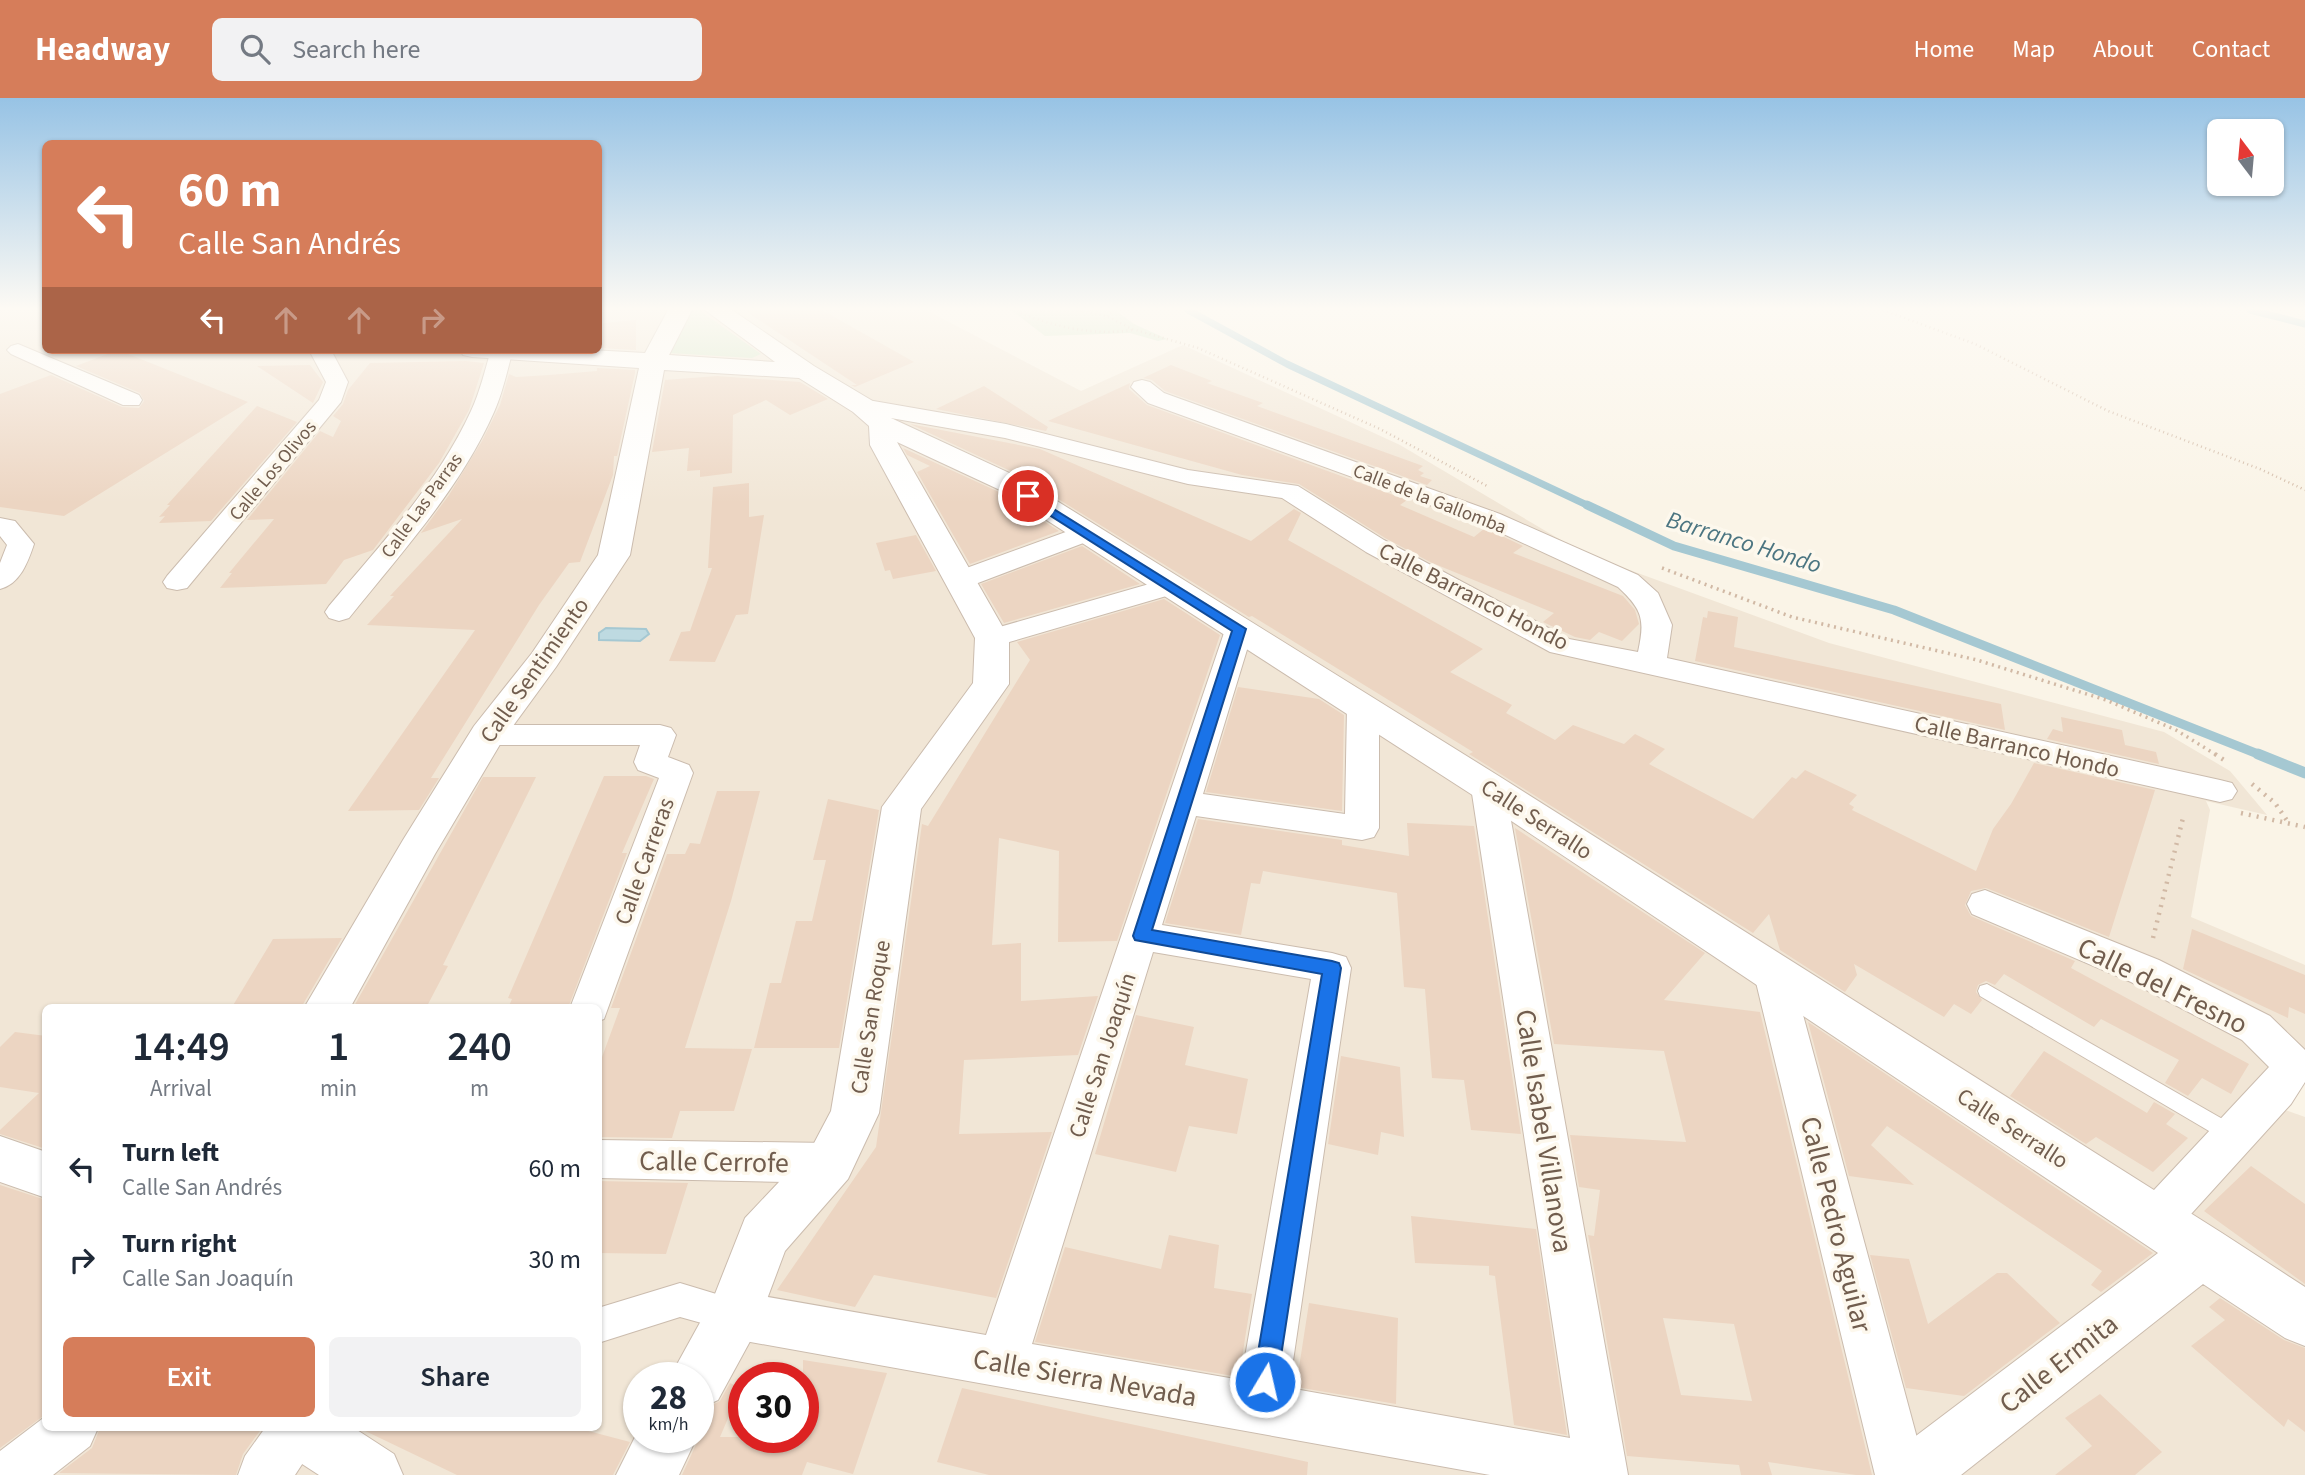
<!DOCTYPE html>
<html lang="en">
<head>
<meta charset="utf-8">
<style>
	body { margin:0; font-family:"Source Sans 3",sans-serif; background:#f2f2f3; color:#1f2937; height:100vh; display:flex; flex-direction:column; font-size:26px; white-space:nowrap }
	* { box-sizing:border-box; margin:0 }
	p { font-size:23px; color:#747a83 }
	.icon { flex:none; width:38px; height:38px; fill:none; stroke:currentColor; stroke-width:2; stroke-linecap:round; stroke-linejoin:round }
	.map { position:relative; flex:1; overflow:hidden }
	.sheet { position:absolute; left:42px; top:906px; width:560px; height:427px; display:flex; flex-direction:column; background:#fff; border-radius:10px; box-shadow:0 2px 5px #0004 }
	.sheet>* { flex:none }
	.hud { position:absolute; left:42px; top:42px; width:560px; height:214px; border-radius:10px; box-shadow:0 2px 5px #0004; background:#d67d5a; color:#fff; overflow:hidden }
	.needle { width:46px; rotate:344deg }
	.buttons { position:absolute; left:2207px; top:21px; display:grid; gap:14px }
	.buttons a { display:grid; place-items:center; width:77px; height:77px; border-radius:10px; background:#fff; box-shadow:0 2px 5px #0004; font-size:35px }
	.speed { position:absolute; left:623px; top:1264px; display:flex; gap:14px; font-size:35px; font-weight:700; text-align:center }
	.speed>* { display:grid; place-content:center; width:91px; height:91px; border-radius:50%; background:#fff; box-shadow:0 2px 5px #0004; line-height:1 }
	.speed small { font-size:18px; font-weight:400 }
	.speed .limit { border:10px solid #d22; background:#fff; color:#111 }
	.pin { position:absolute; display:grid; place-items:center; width:60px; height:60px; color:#fff; margin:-30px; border:4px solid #fff; border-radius:50%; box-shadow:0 2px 7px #0007 }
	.me { position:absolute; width:77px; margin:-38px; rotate:9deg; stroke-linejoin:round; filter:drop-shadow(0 0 5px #0008) }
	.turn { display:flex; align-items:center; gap:24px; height:147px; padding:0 21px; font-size:32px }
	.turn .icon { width:91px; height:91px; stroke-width:2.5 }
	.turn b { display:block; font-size:49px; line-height:60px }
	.lanes { display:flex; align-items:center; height:66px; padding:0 21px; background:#0003; justify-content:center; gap:35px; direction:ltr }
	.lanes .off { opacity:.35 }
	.eta { display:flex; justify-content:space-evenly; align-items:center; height:119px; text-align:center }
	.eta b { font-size:42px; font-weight:600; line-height:49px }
	.cta { display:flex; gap:14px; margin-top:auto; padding:14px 21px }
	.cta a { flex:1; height:80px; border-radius:10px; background:#d67d5a; color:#fff; font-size:28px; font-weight:600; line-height:80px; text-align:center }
	.cta a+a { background:#f2f2f3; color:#1f2937 }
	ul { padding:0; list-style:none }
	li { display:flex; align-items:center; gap:21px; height:91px; padding:0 21px }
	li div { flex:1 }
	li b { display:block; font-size:26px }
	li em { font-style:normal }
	header { display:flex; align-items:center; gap:42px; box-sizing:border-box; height:98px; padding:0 35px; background:#d67d5a; color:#fff }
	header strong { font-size:33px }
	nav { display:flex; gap:38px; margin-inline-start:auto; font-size:24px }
	.search { width:490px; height:63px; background:#f2f2f3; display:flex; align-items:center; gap:18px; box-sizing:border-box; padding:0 24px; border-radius:10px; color:#747a83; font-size:26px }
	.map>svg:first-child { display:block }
</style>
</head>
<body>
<header>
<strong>Headway</strong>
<div class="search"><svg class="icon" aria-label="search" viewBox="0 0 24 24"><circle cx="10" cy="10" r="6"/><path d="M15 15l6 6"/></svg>Search here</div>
<nav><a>Home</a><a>Map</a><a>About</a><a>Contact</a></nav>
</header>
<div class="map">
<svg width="2305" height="1377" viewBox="0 0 2305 1377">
	<rect width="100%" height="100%" fill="#faf4e7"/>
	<!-- residential -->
	<path fill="#f1e6d6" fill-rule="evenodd" d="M0 212H45L46 252H598L599 212H926L1081 293 1183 247 1400 347 1583 455 1829 545 2164 634 2230 673 2267 717 2206 703 2210 712 2191 819 2305 867V978L2271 1007 2305 1019V1377H0ZM46 910H598V1330H46ZM639 1279H698V1339H639ZM744 1279H803V1339H744Z"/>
	<!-- green -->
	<path fill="#d2e6c7" d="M699 212 761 256 752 260 669 255 688 214Z
		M1011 212H1121L1119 215 1134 226 1167 241 1158 243 1130 235 1045 238Z"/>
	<!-- water -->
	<path fill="#bedae1" stroke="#a5c8d2" stroke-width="2" d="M606 530 646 531 649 536 640 543 599 542V535Z"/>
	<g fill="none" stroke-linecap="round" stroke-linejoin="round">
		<!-- stream-far2 -->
		<path stroke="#a5c8d2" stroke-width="7" d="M1188 212 1287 266 1591 409
			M2250 212 2305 226"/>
		<!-- stream-far1 -->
		<path stroke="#a5c8d2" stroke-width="9" d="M1587 407 1674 448 1894 512 2263 658"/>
		<!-- stream -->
		<path stroke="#a5c8d2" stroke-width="11" d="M2258 656 2305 675"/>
	</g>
	<!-- building -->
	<path fill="#ecd5c2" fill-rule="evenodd" d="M744 212H822L914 264 855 289 851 287H857Z
		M636 222V252L599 250 600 232H603V225Z
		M118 252 248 304 64 418 0 409V296L51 277 122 309 139 310 144 303 140 295 76 268Z
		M466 263 484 265 469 312 439 365 373 452 344 462 326 486 220 490 232 475H229L274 421 247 422 320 333 333 339 341 323 333 318 343 306 348 292 370 265Z
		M310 267 323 284 313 305 257 268Z
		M1171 267 1212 283 1207 285 1263 305 1257 308 1423 368 1418 372 1424 375 1420 378 1432 382 1427 387 1165 293 1152 282 1143 280Z
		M597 270 635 272V275L617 358H614L613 377 580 464 569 465 539 507 431 680H439L419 712 348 713 475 532 367 527 394 498H390L462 421 421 435 449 397 482 343 500 307 509 276 516 279 549 277 597 273Z
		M717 278 800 284 828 301 790 317 766 302 733 317 732 375 700 379V372L687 373 689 350 652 354 665 282Z
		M1130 285 1129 291 1147 307 1407 402 1400 407 1474 439 1485 430 1523 448 1513 455 1623 498 1635 512 1639 526 1622 543 1599 534 1590 542 1575 539 1543 524 1554 515 1430 464 1385 440 1299 386 1242 377 1048 323Z
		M984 288 1048 329 1046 333 936 311Z
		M257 308 297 324 211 423 159 425 165 418 159 419 170 407H167Z
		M910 326 1040 351 1251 443 1294 411 1301 415 1288 442 1483 551 1450 574 1512 607 1506 615 1555 642 1573 627 1624 646 1635 636 1665 651 1649 666 1753 721 1792 679 1796 681 1805 672 1857 697 1849 706 1854 709 1852 712 1976 773 1993 731 2011 706 2034 665 2155 692 2109 839 1986 790 1971 793 1965 807 1971 818 2075 863 2071 870 2249 966 2231 996 2202 980 2188 998 2165 985 2179 962 2101 921 2094 929 2004 876 1995 887 1986 883 1978 887 1976 894 1982 902 1971 916 1954 906 1944 919 1854 866 1857 877 1845 894 1780 852 1769 816 1753 835 1469 656 1473 654 1252 518 1249 519 1021 378Z
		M903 350 999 394 1059 433 970 466 917 374 930 368 907 357Z
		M749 385V419L764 417 748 516 736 517 715 564 669 563 681 534 690 533 712 470H708L713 389Z
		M916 437 936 473 893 481 890 472 885 473 876 445Z
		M1082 448 1140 486 1004 525 981 486Z
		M1164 501 1220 537 1117 843 1058 844 1059 753 999 740 992 847 1021 845V903L1098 898 1078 957 964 962 959 1036 1052 1034 996 1200 874 1177 855 1209 777 1192 876 1049 922 726 928 728 1030 562 1017 544Z
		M1708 513 1738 519 1734 549 2001 606 2005 632 1695 563 1703 519 1707 520Z
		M1238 589 1319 601 1344 617 1342 713 1206 694Z
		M2061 619 2122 632 2125 647 2156 654 2159 666 2047 641 2053 631 2063 634Z
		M604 678H646L654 681 622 755H627L568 910H508L512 901 508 900Z
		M483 679H536L443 867 448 868 426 910H353Z
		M717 693H760L731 803 685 950 752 951 734 1013H680L672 1040 598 1039V970L620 910H611L667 756H685L690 745 700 746Z
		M828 701 879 712 839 950H754L770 885H781L796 823H812L826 762H813Z
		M1198 721 1342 742V747L1409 758 1407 725 1474 728 1521 1036 1471 1032 1464 982 1432 980 1425 891 1404 889 1397 795 1263 773 1260 786 1251 785 1241 837 1165 825Z
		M1515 730 1705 855 1664 902 1760 914 1872 1377H1856L1768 1364 1772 1377H1741L1739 1367 1627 1358 1588 1137 1594 1138 1600 1092 1579 1089 1570 1037 1686 1044 1664 953 1554 946ZM1663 1220 1734 1226 1752 1303 1681 1297Z
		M2192 831 2305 877V916L2289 909 2288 920 2183 871Z
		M342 840 302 908 232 909 273 841Z
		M1136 917 1194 929 1185 967 1248 981 1237 1036 1189 1028 1176 1074 1095 1056Z
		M1808 924 2153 1155 2101 1194 2091 1187 2102 1173 1887 1028 1871 1047 1914 1087 1849 1078Z
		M15 934 46 938V1051L0 1036V1032L39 995 0 989V949Z
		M2044 953 2147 1015 2154 1004 2175 1016 2166 1026 2188 1040 2153 1074 2096 1039 2086 1046 2010 998Z
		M1341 958 1400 969 1404 1039 1381 1034 1378 1057 1328 1046Z
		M2251 1068 2305 1106V1186L2204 1113Z
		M598 1083 688 1085 666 1156 598 1155Z
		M0 1087 46 1102V1316L0 1350Z
		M1411 1118 1536 1131 1567 1337 1514 1327 1495 1178 1489 1177V1168L1415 1165Z
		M1169 1137 1219 1147 1214 1190 1252 1196 1239 1279 1035 1244 1065 1149 1161 1171Z
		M1870 1157 1909 1161 1928 1226 1997 1175H2007L2060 1225 1964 1298 1906 1290Z
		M2220 1200 2284 1242 2305 1250V1334L2288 1321 2284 1329 2191 1248 2225 1222 2209 1209Z
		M1309 1205 1398 1220 1396 1306 1296 1289Z
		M803 1262 887 1275 853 1376 807 1364 802 1377H682L699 1340 698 1319 701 1312 720 1303 730 1285 741 1290 720 1339H803Z
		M962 1290 1308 1364 1307 1377H989L937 1364Z
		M2100 1296 2162 1354 2135 1377H2055L2092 1348 2065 1320Z
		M100 1330H262L243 1356 236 1377 59 1375 92 1350Z
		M359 1330H577L630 1344 613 1377H457Z"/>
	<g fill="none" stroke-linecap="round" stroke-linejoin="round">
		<defs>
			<path id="service" d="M1987 886 2240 1031 2243 1037 2240 1043 2233 1046 2226 1043 1980 898 1978 893 1980 888Z"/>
			<path id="pedestrian" d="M680 1185 746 1205 752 1217 746 1229 734 1234 680 1219 598 1245V1210Z"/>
			<path id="minor" d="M18 246 139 297 142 302 139 307H123L11 256 7 252 11 248Z
				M309 252H331L348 284 341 304 187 490 177 492 167 490 163 484 167 478 319 302 326 284Z
				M491 252H513C507 273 503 294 494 314 460 391 401 455 349 520L339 523 329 520 325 514 329 508C380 447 437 387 471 313 480 294 485 272 491 252Z
				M1142 282 1150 284 1164 295 1500 416 1638 477 1658 495 1672 527 1667 560 2220 682 2232 685 2237 693 2232 701 2220 704 1550 554 1366 454 1282 400 1188 386 1005 340 862 315 854 313 851 308 854 303 862 301 1006 326 1188 372 1298 388 1384 442 1569 541 1638 554C1645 522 1643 512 1618 489L1482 426 1148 305 1131 289 1134 284Z
				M0 420 15 423 34 446C28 464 20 486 0 491V465L7 447 0 438Z
				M1085 427 1094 429 1098 435 1094 441 970 488 960 490 950 488 946 482 950 476Z
				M1170 480 1180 482 1184 488 1180 494 992 549 982 546 977 540 982 534Z
				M1239 523 1249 526 1253 532 1203 696 1345 716 1347 610 1352 603 1363 600 1374 603 1379 610V730L1374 739 1362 742 1196 718 1162 827 1332 855 1346 859 1351 870 1289 1290 1570 1340 1471 689 1476 681 1488 678 1500 681 1505 689 1628 1377H1490L734 1241 717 1234 710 1217 717 1200 734 1193 986 1237 1225 532 1229 526ZM1153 854 1311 881 1241 1282 1032 1246Z
				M487 627H660L671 630 676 637 668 659 689 667 693 675 604 921 598 923V910H570L659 680 638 672 634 664 640 647H487L476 644 471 637 476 630Z
				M1985 792 2159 862 2270 918 2305 952V984L2291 1006 2172 1137 2156 1143 2140 1137 2133 1122 2140 1107 2269 969 2242 942 2131 884 1972 816 1967 806 1972 796Z
				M1773 861 1787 865 1792 876 1927 1377H1875L1754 876 1759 865Z
				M598 1042 830 1045 845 1051 852 1065 845 1079 830 1085 598 1080Z
				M46 1318V1330H98L90 1348 53 1377H0V1353Z
				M265 1330H322L314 1348 295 1377H238L245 1358Z"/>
			<path id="tertiary" d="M668 212H692L669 257 775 264 705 212H732L814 268 871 302 891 320 1020 380 1502 680 2222 1135 2305 1189V1248L2285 1240 2203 1186 1961 1377H1883L1892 1356 2158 1155 1474 698 1000 392 897 344 1009 540V586L921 711 879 1015 848 1081 785 1153 754 1236 718 1302 698 1311V1279H670L713 1201 745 1120 812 1049 831 1013 882 709 973 585 975 540 870 347 869 328 853 314 799 280 664 272 630 457 556 569 502 643 435 756 350 910H304L403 742 474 628 532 555 598 457 639 270 472 259 463 257 460 252H590L645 255Z
				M0 1038 46 1054V1100L0 1084Z
				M270 1330H354L394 1356 403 1377H319L279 1351Z
				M639 1331V1339H697L679 1377H616Z"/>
		</defs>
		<!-- service casing -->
		<use href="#service" stroke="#cbbcae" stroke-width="2"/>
		<!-- pedestrian casing -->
		<use href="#pedestrian" stroke="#cbbcae" stroke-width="2"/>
		<!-- minor casing -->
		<use href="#minor" stroke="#cbbcae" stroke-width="2"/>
		<!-- tertiary casing -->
		<use href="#tertiary" stroke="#cbbcae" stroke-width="2"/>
		<!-- path-far2 -->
		<path stroke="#d1b9a5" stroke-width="2.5" stroke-dasharray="1 3.5" stroke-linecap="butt" d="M1073 212 1107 218 1132 231 1198 250 1380 331 1489 389
			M1883 212 1975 246 2108 313 2260 371 2305 392
			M1021 215C1055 229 1095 238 1132 232
			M1107 218 1113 212"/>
		<!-- path-far1 -->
		<path stroke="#d1b9a5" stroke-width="3.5" stroke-dasharray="2 4.5" stroke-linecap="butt" d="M1662 470 1792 519 1977 562 2106 602 2176 632 2218 658"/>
		<!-- path -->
		<path stroke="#d1b9a5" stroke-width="4.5" stroke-dasharray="2 6" stroke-linecap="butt" d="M2215 656 2224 662
			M2252 686 2275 705 2288 724
			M2241 715 2305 729
			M2153 840 2184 716"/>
		<!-- service -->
		<use href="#service" fill="#fff" fill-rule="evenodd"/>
		<!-- pedestrian -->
		<use href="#pedestrian" fill="#fff" fill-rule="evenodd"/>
		<!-- minor -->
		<use href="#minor" fill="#fff" fill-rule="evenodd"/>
		<!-- tertiary -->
		<use href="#tertiary" fill="#fff" fill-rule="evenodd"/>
	</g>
	<!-- sky -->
	<linearGradient id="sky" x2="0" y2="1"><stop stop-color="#97c3e5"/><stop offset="0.52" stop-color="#fdfaf4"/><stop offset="1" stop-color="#fdfaf4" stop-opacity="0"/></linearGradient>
	<rect width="2305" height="405" fill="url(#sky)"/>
	<!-- route -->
	<path fill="#1a73e8" stroke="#114b97" stroke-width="2" d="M1028 395 1246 531 1152 832 1332 863 1339 865 1341 870 1277 1284 1273 1292 1265 1296 1257 1292 1253 1284 1322 876 1135 842 1133 838 1232 533 1024 401V396Z"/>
	<g text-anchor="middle" stroke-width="7" stroke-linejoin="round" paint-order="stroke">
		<!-- far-street labels -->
		<g font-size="19" fill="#715d4e" stroke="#fdf8ed">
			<text transform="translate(272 372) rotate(-50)" y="7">Calle Los Olivos</text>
			<text transform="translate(1430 400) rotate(21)" y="7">Calle de la Gallomba</text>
			<text transform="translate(421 407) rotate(-54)" y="7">Calle Las Parras</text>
		</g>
		<!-- street labels -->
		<g font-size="23" fill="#715d4e" stroke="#fdf8ed">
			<text transform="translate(1474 498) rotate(27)" y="8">Calle Barranco Hondo</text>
			<text transform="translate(534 572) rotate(-55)" y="8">Calle Sentimiento</text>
			<text transform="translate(2017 648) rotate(13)" y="8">Calle Barranco Hondo</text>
			<text transform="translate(1537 721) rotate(33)" y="8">Calle Serrallo</text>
			<text transform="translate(644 763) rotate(-70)" y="8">Calle Carreras</text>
			<text transform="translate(870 919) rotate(-81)" y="8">Calle San Roque</text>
			<text transform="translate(1102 957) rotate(-72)" y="8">Calle San Joaquín</text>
			<text transform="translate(2013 1030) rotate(33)" y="8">Calle Serrallo</text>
		</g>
		<!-- water labels -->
		<g font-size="24" font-style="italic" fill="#4b7581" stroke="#fdf8ed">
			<text transform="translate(1744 444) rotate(17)" y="8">Barranco Hondo</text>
		</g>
		<!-- near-street labels -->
		<g font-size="28" fill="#715d4e" stroke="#fdf8ed">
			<text transform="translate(2163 887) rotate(26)" y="10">Calle del Fresno</text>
			<text transform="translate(1545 1033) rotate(81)" y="10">Calle Isabel Villanova</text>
			<text transform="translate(714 1063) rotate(1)" y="10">Calle Cerrofe</text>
			<text transform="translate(1837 1126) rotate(76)" y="10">Calle Pedro Aguilar</text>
			<text transform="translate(2058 1265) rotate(-38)" y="10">Calle Ermita</text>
			<text transform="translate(1085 1279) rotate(10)" y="10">Calle Sierra Nevada</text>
		</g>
	</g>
</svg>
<div class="buttons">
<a><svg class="needle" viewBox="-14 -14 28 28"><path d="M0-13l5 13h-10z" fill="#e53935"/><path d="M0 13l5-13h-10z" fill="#747a83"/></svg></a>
</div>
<div class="speed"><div>28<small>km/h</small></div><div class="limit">30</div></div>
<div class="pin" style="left:1028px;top:398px;background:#d93025"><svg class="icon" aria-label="arrive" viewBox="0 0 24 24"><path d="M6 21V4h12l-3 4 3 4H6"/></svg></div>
<svg class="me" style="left:1265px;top:1284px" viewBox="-20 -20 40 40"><circle r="17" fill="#1a73e8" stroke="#fff" stroke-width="3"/><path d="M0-11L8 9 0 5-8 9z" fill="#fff"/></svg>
<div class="hud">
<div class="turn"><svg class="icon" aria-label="left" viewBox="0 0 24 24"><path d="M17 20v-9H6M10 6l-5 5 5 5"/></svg><div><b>60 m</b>Calle San Andrés</div></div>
<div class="lanes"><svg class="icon" aria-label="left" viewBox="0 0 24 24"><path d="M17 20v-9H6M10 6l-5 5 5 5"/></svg><svg class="icon off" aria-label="ahead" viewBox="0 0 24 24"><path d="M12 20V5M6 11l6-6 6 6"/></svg><svg class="icon off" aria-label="ahead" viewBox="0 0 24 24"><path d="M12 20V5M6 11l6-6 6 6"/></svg><svg class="icon off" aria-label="right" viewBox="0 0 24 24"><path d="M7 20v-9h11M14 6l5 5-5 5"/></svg></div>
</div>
<section class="sheet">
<div class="eta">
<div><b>14:49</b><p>Arrival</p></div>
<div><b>1</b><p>min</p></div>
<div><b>240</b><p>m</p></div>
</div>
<ul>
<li><svg class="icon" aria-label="left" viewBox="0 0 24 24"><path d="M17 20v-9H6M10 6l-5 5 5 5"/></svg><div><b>Turn left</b><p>Calle San Andrés</p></div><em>60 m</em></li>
<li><svg class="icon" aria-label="right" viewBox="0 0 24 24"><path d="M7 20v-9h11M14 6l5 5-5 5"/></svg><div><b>Turn right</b><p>Calle San Joaquín</p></div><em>30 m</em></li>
</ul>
<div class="cta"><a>Exit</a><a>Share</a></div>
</section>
</div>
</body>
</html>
